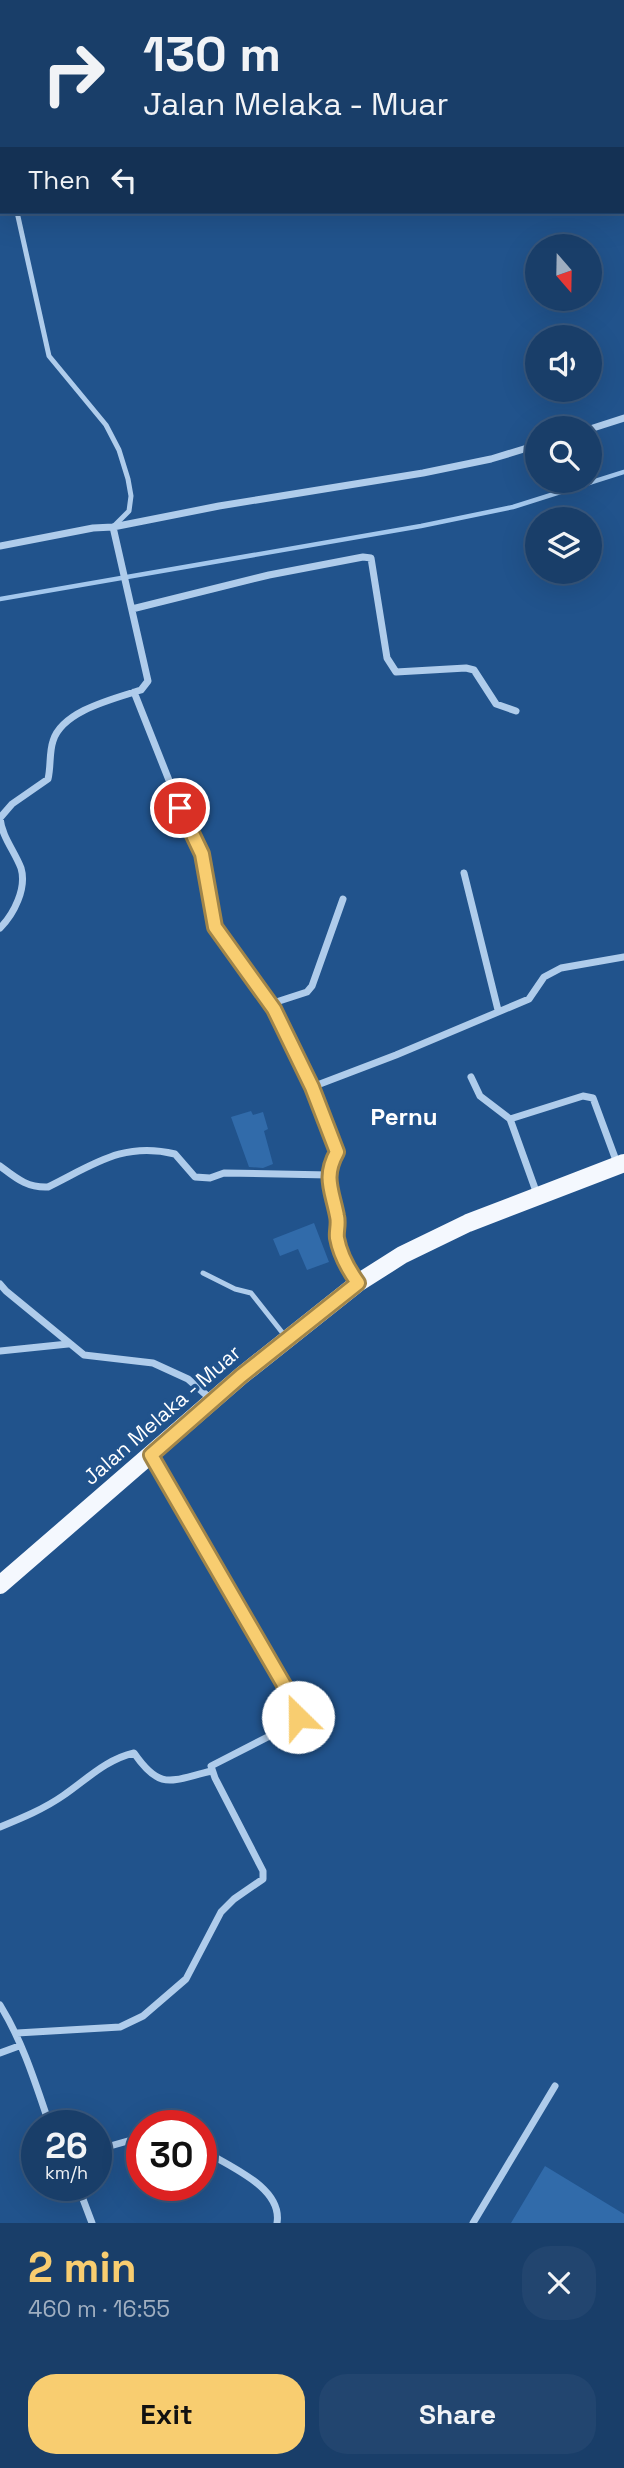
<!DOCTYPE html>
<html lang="en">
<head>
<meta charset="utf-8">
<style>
	body { margin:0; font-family:"Space Grotesk",sans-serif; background:#22456f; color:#f1f3f6; height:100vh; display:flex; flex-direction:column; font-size:26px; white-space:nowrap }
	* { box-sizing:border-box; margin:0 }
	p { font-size:23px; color:#9faec0 }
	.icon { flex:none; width:38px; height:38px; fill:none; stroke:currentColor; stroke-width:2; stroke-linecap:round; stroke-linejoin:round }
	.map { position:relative; height:2223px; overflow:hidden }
	.sheet { display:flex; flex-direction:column; background:#193e69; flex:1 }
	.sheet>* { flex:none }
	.top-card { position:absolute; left:0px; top:0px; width:625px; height:214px; box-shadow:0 7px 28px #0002,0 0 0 2px #37577d; background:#193e69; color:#f1f3f6; overflow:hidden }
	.needle { width:46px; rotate:160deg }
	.fabs { position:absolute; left:525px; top:234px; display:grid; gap:14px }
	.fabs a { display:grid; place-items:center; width:77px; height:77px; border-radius:50%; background:#193e69; box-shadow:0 7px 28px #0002,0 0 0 2px #37577d; font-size:35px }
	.speed { position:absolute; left:21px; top:2110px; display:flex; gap:14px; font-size:35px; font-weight:700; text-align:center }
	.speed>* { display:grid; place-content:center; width:91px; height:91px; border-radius:50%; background:#193e69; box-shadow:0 7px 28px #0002,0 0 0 2px #37577d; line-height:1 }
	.speed small { font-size:18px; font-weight:400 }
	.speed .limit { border:10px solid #d22; background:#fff; color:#111 }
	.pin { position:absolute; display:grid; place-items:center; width:60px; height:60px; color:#fff; margin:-30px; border:4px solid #fff; border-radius:50%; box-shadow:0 2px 7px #0007 }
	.me { position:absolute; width:77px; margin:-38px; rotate:337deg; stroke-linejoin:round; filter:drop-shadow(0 0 5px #0008) }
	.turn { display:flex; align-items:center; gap:24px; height:147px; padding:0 28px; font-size:32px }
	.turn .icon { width:91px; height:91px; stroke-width:2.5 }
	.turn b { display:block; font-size:49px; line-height:60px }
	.then { display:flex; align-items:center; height:66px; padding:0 28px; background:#0003; gap:14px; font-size:26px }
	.round { display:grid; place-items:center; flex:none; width:74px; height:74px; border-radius:28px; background:#22456f }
	.head { display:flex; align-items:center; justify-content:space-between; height:119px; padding:0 28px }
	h1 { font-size:42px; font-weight:700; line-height:52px; color:#f8cd70 }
	.primary-button { display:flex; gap:14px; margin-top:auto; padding:14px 28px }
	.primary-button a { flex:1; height:80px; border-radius:28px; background:#f8cd70; color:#111; font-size:28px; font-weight:700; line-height:80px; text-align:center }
	.primary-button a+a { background:#22456f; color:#f1f3f6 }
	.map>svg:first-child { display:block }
</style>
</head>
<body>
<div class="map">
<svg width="624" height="2223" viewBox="0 0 624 2223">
	<rect width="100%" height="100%" fill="#21538c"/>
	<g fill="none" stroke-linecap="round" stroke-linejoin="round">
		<!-- stream -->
		<path stroke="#a3c7ed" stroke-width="4.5" d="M0 599 421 526 513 507 624 472"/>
	</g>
	<!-- building -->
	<path fill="#316baa" d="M251 1111 253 1115 263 1112 268 1129 264 1131 273 1164 263 1168 249 1167 231 1117Z
		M314 1223 329 1262 307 1270 298 1249 280 1256 273 1239Z
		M545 2166 624 2214V2223H511Z"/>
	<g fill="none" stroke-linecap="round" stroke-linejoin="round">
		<!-- service -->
		<path stroke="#afcceb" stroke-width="5" d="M0 156 2 161
			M17 212 49 356 106 425 119 450 128 479 131 496 129 511 113 527
			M203 1273 235 1289 251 1293 285 1336"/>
		<!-- minor -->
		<path stroke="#afcceb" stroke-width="7" d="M590 429 624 418
			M0 546 93 528 113 527 219 506 423 473 491 459 537 445
			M132 609 269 575 363 557 371 558 387 658 396 672 466 668 474 670 496 704 516 711
			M134 692 180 808 202 854 215 927 273 1009 312 1087 337 1152 329 1166V1175L338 1221 336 1235 344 1261 358 1283
			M464 873 498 1010
			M0 928C14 914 27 888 21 868 14 850 2 837 0 818L12 804 48 779C51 767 49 753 53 741 62 711 113 699 141 690L148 681 113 527
			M270 1004 307 992 312 986 343 899
			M471 1077 480 1096 510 1119
			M312 1087 396 1055 529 999 544 977 561 968 624 957
			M0 1166C16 1178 27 1188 48 1187 93 1165 123 1141 175 1154L195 1177 210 1178 224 1173 329 1175
			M537 1194 510 1119 583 1096 593 1098 617 1163
			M0 1284 6 1291 84 1355 153 1363 188 1379 212 1400
			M0 1351 68 1344
			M0 1827C22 1818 44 1809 64 1795 87 1779 107 1759 134 1753 161 1792 171 1780 212 1771
			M0 2005C23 2042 36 2085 50 2126
			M17 2033 120 2027 143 2016 186 1979 221 1912 234 1899 263 1879V1871L215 1778 211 1766 295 1723 298 1709 151 1456
			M0 2053 19 2046
			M201 2149C228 2166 283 2187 277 2223
			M96 2150 142 2137
			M78 2186 92 2223
			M473 2223 555 2086"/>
		<!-- primary -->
		<path stroke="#f4f8fe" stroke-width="18" d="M0 1585 241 1376 358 1283 402 1255 468 1223 624 1163"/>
	</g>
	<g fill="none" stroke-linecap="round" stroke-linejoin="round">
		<defs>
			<path id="route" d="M180 808 202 854 215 927 274 1009 312 1087 337 1152C323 1177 332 1190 337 1216 339 1224 336 1231 337 1238 340 1255 348 1269 358 1283L241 1376 151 1455 298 1709V1717"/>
		</defs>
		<!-- route casing -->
		<use href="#route" stroke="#a18549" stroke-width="18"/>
		<!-- route -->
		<use href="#route" stroke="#f8cd70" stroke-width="12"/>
	</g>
	<g text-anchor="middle" stroke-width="7" stroke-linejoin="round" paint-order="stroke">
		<!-- street labels -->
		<g font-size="21" fill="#fff" stroke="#21538c">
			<text transform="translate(162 1415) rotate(-41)" y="7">Jalan Melaka - Muar</text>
		</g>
		<!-- quarter labels -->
		<g font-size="24" font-weight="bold" fill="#fff" stroke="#21538c">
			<text x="404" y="1125">Pernu</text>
		</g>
	</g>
</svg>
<div class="fabs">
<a><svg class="needle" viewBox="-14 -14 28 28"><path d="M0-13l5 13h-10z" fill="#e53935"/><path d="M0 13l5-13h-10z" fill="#9faec0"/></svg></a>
<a><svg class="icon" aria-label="sound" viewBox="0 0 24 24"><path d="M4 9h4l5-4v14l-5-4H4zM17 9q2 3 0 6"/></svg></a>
<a><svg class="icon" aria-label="search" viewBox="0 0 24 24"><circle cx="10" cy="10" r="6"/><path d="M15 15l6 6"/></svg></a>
<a><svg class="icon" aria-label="layers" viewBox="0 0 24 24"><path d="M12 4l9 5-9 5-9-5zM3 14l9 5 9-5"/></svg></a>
</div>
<div class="speed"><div>26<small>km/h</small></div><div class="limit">30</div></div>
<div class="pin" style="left:180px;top:808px;background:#d93025"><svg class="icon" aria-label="arrive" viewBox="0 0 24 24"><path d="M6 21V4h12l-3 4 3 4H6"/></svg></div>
<svg class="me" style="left:298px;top:1717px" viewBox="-20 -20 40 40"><circle r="19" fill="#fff"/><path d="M0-13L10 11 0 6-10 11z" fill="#f8cd70"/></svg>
<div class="top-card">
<div class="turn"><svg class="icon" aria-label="right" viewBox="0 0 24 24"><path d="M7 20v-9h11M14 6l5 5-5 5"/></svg><div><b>130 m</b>Jalan Melaka - Muar</div></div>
<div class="then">Then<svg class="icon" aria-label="left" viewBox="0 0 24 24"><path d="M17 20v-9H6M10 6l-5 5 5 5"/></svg></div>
</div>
</div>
<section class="sheet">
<div class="head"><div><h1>2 min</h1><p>460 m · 16:55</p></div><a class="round"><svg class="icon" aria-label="close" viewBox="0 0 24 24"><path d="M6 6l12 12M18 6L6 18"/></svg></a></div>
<div class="primary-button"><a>Exit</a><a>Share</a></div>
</section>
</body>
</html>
